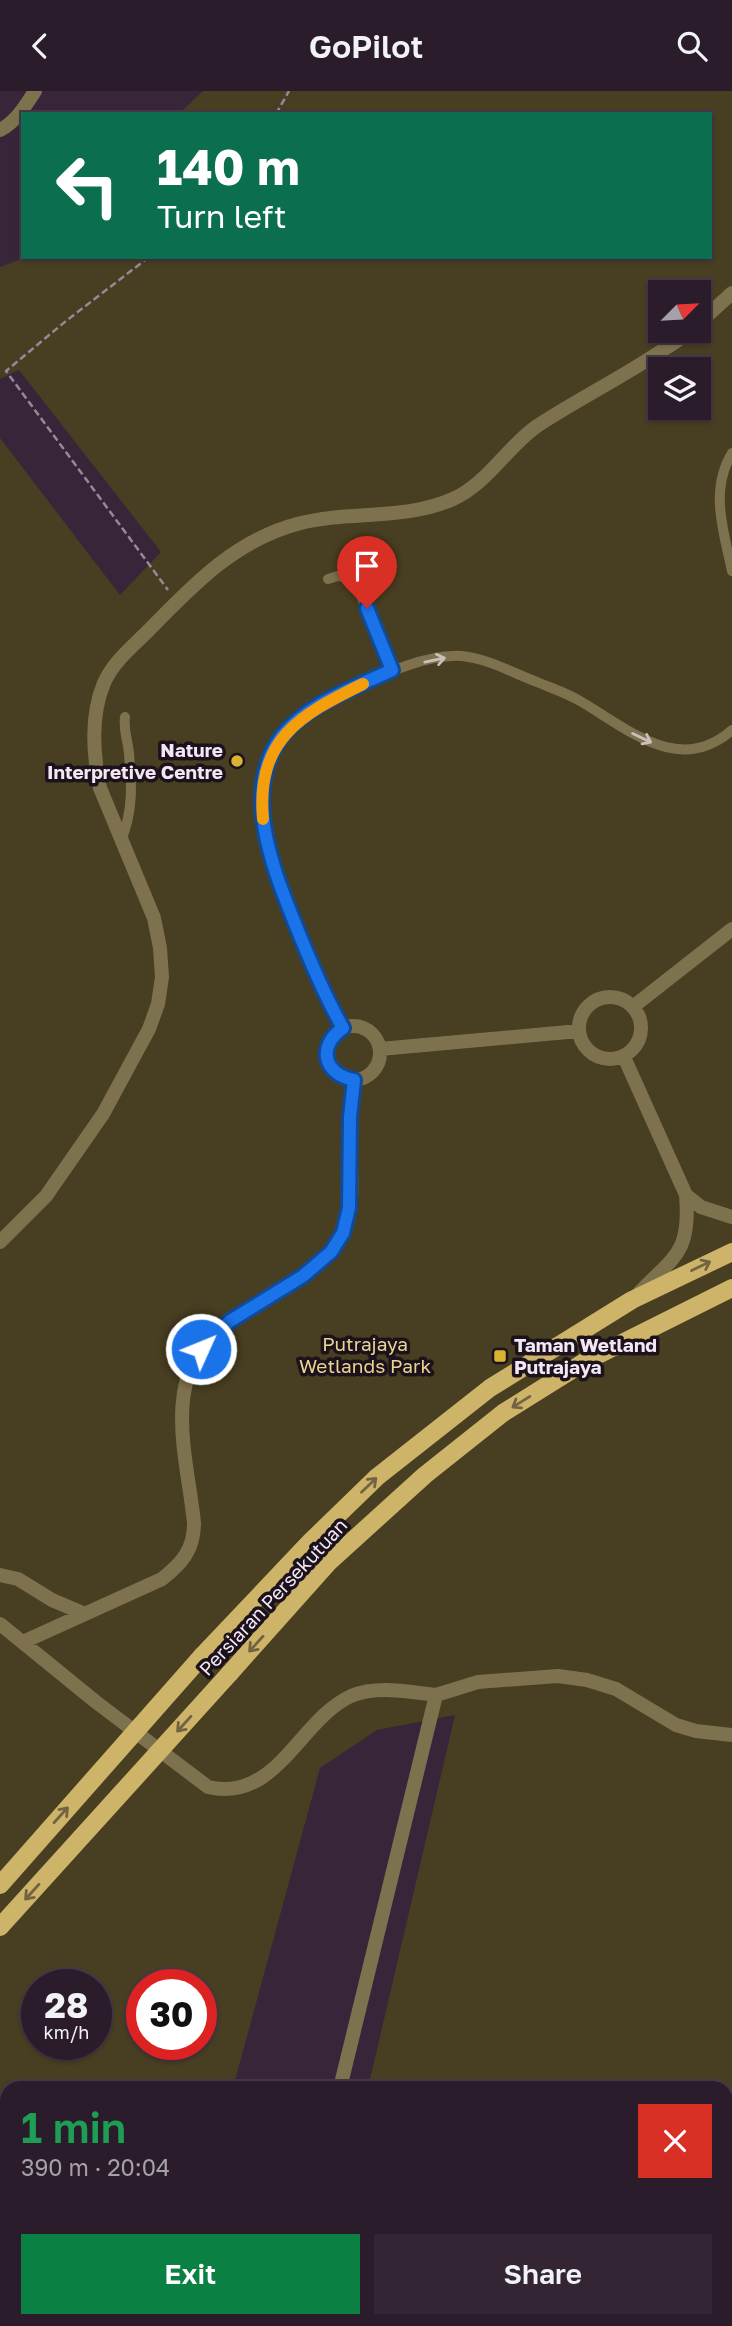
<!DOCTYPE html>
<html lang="en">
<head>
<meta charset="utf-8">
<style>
	body { margin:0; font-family:"Golos Text",sans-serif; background:#332534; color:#f1f3f6; height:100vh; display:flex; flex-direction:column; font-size:26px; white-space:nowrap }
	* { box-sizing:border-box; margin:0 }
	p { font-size:23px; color:#a6a1a9 }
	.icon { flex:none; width:38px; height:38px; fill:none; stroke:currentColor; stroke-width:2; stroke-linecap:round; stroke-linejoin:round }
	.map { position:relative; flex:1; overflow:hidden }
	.panel { position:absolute; left:0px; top:1990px; width:733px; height:247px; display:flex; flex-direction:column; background:#2b1c2c; border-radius:21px 21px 0 0; box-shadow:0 2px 5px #0004,0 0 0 2px #473a48 }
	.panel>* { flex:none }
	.top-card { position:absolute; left:21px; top:21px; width:691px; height:147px; border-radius:0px; box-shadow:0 2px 5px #0004,0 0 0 2px #473a48; background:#0b6e4f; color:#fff; overflow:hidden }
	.needle { width:46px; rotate:66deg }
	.tools { position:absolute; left:648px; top:189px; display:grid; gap:14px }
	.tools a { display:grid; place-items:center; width:63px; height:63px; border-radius:0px; background:#2b1c2c; box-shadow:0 2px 5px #0004,0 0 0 2px #473a48; font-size:35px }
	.speed { position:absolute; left:21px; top:1878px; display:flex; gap:14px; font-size:35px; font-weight:700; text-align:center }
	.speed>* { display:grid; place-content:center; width:91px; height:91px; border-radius:50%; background:#2b1c2c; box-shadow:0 2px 5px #0004,0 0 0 2px #473a48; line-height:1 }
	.speed small { font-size:18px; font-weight:400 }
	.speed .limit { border:10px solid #d22; background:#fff; color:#111 }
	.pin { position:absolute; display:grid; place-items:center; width:60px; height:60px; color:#fff; margin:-72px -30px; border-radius:50% 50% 50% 0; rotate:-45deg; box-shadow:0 0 7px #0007 }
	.pin .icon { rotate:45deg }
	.me { position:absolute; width:77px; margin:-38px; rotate:46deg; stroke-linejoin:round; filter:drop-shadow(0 0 5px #0008) }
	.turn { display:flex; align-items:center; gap:24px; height:147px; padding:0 21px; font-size:32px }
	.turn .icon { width:91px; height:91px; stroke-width:2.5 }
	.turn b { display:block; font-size:49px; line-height:60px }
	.round { display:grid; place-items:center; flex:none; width:74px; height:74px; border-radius:0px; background:#332534 }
	.headline { display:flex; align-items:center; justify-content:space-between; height:119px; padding:0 21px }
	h1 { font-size:42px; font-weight:600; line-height:52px; color:#1e9e55 }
	.action { display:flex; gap:14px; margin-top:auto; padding:14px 21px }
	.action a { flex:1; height:80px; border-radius:0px; background:#0b8043; color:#fff; font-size:28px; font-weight:600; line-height:80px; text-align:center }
	.action a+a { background:#332534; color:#f1f3f6 }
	header { display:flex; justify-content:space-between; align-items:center; height:91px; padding:0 21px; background:#2b1c2c; font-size:32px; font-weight:600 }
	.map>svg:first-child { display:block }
</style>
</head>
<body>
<header><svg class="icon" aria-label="back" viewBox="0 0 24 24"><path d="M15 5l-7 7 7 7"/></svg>GoPilot<svg class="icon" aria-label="search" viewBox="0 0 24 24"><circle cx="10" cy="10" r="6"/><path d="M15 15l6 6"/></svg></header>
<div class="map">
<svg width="732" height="2235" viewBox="0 0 732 2235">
	<rect width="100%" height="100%" fill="#39253a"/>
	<!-- green -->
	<path fill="#483e21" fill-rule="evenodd" d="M203 0H732V2235H311L313 2230H726V1997H368L455 1624 377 1639 320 1677 233 1997H7V2107L0 2102V347L120 504 161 461 19 279 0 288V176L27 166H710V23H179ZM660 201H698V240H660ZM660 278H698V317H660ZM37 1894H96V1953H37ZM142 1894H201V1953H142Z"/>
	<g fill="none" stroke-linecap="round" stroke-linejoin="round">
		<!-- path -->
		<path stroke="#988799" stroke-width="2.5" stroke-dasharray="7 3.5" stroke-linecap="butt" d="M276 23 289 0
			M149 166 66 230 6 280 168 499"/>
		<!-- service -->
		<path stroke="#7e714e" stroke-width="10" d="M732 362C709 400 724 441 732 480
			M328 488 338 485 354 488 392 579
			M121 750C133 720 132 695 129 663 128 649 123 640 125 626
			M343 937C325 905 310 871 297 837 274 781 240 700 283 645 300 623 327 611 352 599 383 583 426 563 462 565 489 568 513 582 537 591 551 597 567 602 580 610 627 637 679 686 732 639"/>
		<!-- minor -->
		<path stroke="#7e714e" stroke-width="14" d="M0 39C16 31 26 14 35 0
			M698 233 732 202
			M579 937a31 31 0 1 1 62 0a31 31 0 1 1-62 0Z
			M634 915 732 838
			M326 962a27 27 0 1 1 54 0a27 27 0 1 1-54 0Z
			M380 958 579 940
			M624 966 686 1104C691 1163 674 1165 638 1203
			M686 1104 701 1116 732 1126
			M0 1151 46 1105 103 1023 149 938 158 913 162 886 160 857 154 827 100 697C93 663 90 625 104 592 113 571 132 556 148 540 192 495 234 450 297 433 348 419 404 430 453 408 487 393 507 356 537 335 575 310 617 289 655 264 667 256 680 249 690 240
			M0 1484 18 1488 52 1509 85 1523
			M0 1533 96 1611 208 1696C277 1712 299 1629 351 1605 378 1594 408 1601 436 1604L340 1997
			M23 1551 162 1488C182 1472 194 1459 194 1432 188 1370 162 1294 213 1244 233 1226 257 1214 280 1200 303 1186 330 1169 343 1143 358 1112 348 1061 350 1027 350 1014 353 1002 354 989
			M436 1604 478 1591 558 1585 587 1589 616 1598 676 1634 696 1640 732 1644
			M0 2161 7 2167
			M67 2230 72 2235
			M285 2235 286 2230"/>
		<!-- primary -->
		<path stroke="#ceb469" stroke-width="18" d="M202 1565 310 1451 377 1386 490 1297 632 1209 732 1161
			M230 1582 329 1471 425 1384 503 1322 586 1270 732 1197"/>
		<!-- primary-bridge -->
		<path stroke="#ceb469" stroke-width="18" d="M0 1794 202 1565
			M0 1836 230 1582"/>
	</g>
	<!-- one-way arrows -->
	<defs><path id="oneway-shaft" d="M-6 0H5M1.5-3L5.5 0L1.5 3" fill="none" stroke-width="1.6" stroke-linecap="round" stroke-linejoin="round" transform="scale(1.75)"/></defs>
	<g stroke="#cbbebb">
		<use href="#oneway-shaft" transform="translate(435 569) rotate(-12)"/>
		<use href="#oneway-shaft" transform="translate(642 647) rotate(26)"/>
	</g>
	<g stroke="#746342">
		<use href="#oneway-shaft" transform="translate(701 1175) rotate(-26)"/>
		<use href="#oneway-shaft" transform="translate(521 1311) rotate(148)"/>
		<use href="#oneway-shaft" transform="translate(369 1394) rotate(-44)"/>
		<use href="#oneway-shaft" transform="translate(256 1553) rotate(132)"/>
		<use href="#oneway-shaft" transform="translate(184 1633) rotate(132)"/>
		<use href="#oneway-shaft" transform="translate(61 1724) rotate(-48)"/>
		<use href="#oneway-shaft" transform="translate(32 1801) rotate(132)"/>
	</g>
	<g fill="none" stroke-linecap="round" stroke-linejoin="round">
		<defs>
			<path id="route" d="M201 1258 230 1230 303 1185 331 1161 343 1142 349 1117 350 1026 354 989C323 983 317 955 343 937 324 904 310 870 296 835 274 780 240 700 282 645 308 612 355 597 392 579L367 517"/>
		</defs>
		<!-- route casing -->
		<use href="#route" stroke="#114b97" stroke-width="18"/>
		<!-- route -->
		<use href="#route" stroke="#1a73e8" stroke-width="12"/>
		<!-- slow -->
		<path stroke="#f59e0b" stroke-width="12" d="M263 728C256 648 300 624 363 593"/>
	</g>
	<!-- markers -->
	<g fill="#dab333" stroke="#1b121c" stroke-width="2.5">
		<circle cx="237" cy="670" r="7"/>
		<rect x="493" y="1258" width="14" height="14" rx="3.5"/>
	</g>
	<g text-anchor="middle" stroke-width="7" stroke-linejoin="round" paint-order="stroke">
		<!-- poi labels -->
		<g font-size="19" font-weight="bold" fill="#f4e7f5" stroke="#1b121c" text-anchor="end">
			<text x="223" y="666">Nature<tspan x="223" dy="22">Interpretive Centre</tspan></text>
			<text x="514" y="1261" text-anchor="start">Taman Wetland<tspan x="514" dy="22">Putrajaya</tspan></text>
		</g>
		<!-- park labels -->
		<g font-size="19" fill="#ebd492" stroke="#1b121c">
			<text x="365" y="1260">Putrajaya<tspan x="365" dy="22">Wetlands Park</tspan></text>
		</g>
		<!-- street labels -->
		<g font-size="19" fill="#f4e7f5" stroke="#1b121c">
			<text transform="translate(273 1506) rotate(-47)" y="7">Persiaran Persekutuan</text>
		</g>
	</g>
</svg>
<div class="tools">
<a><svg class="needle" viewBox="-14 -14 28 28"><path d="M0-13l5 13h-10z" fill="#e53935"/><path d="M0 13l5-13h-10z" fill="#a6a1a9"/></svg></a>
<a><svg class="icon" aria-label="layers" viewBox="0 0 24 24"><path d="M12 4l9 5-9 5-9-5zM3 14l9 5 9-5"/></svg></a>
</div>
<div class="speed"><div>28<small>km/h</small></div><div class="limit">30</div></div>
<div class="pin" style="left:367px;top:517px;background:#d93025"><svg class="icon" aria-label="arrive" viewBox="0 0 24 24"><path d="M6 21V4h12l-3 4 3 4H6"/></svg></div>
<svg class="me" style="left:201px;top:1258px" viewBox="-20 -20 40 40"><circle r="17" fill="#1a73e8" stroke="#fff" stroke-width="3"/><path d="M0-11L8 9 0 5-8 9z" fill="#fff"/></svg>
<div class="top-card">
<div class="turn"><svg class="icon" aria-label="left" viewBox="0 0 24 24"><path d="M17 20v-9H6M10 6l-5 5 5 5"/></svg><div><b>140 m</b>Turn left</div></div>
</div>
<section class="panel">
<div class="headline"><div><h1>1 min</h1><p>390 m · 20:04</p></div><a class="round" style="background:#d93025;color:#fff"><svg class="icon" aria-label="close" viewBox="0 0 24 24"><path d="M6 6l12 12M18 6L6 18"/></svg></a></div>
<div class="action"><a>Exit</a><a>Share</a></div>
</section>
</div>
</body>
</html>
